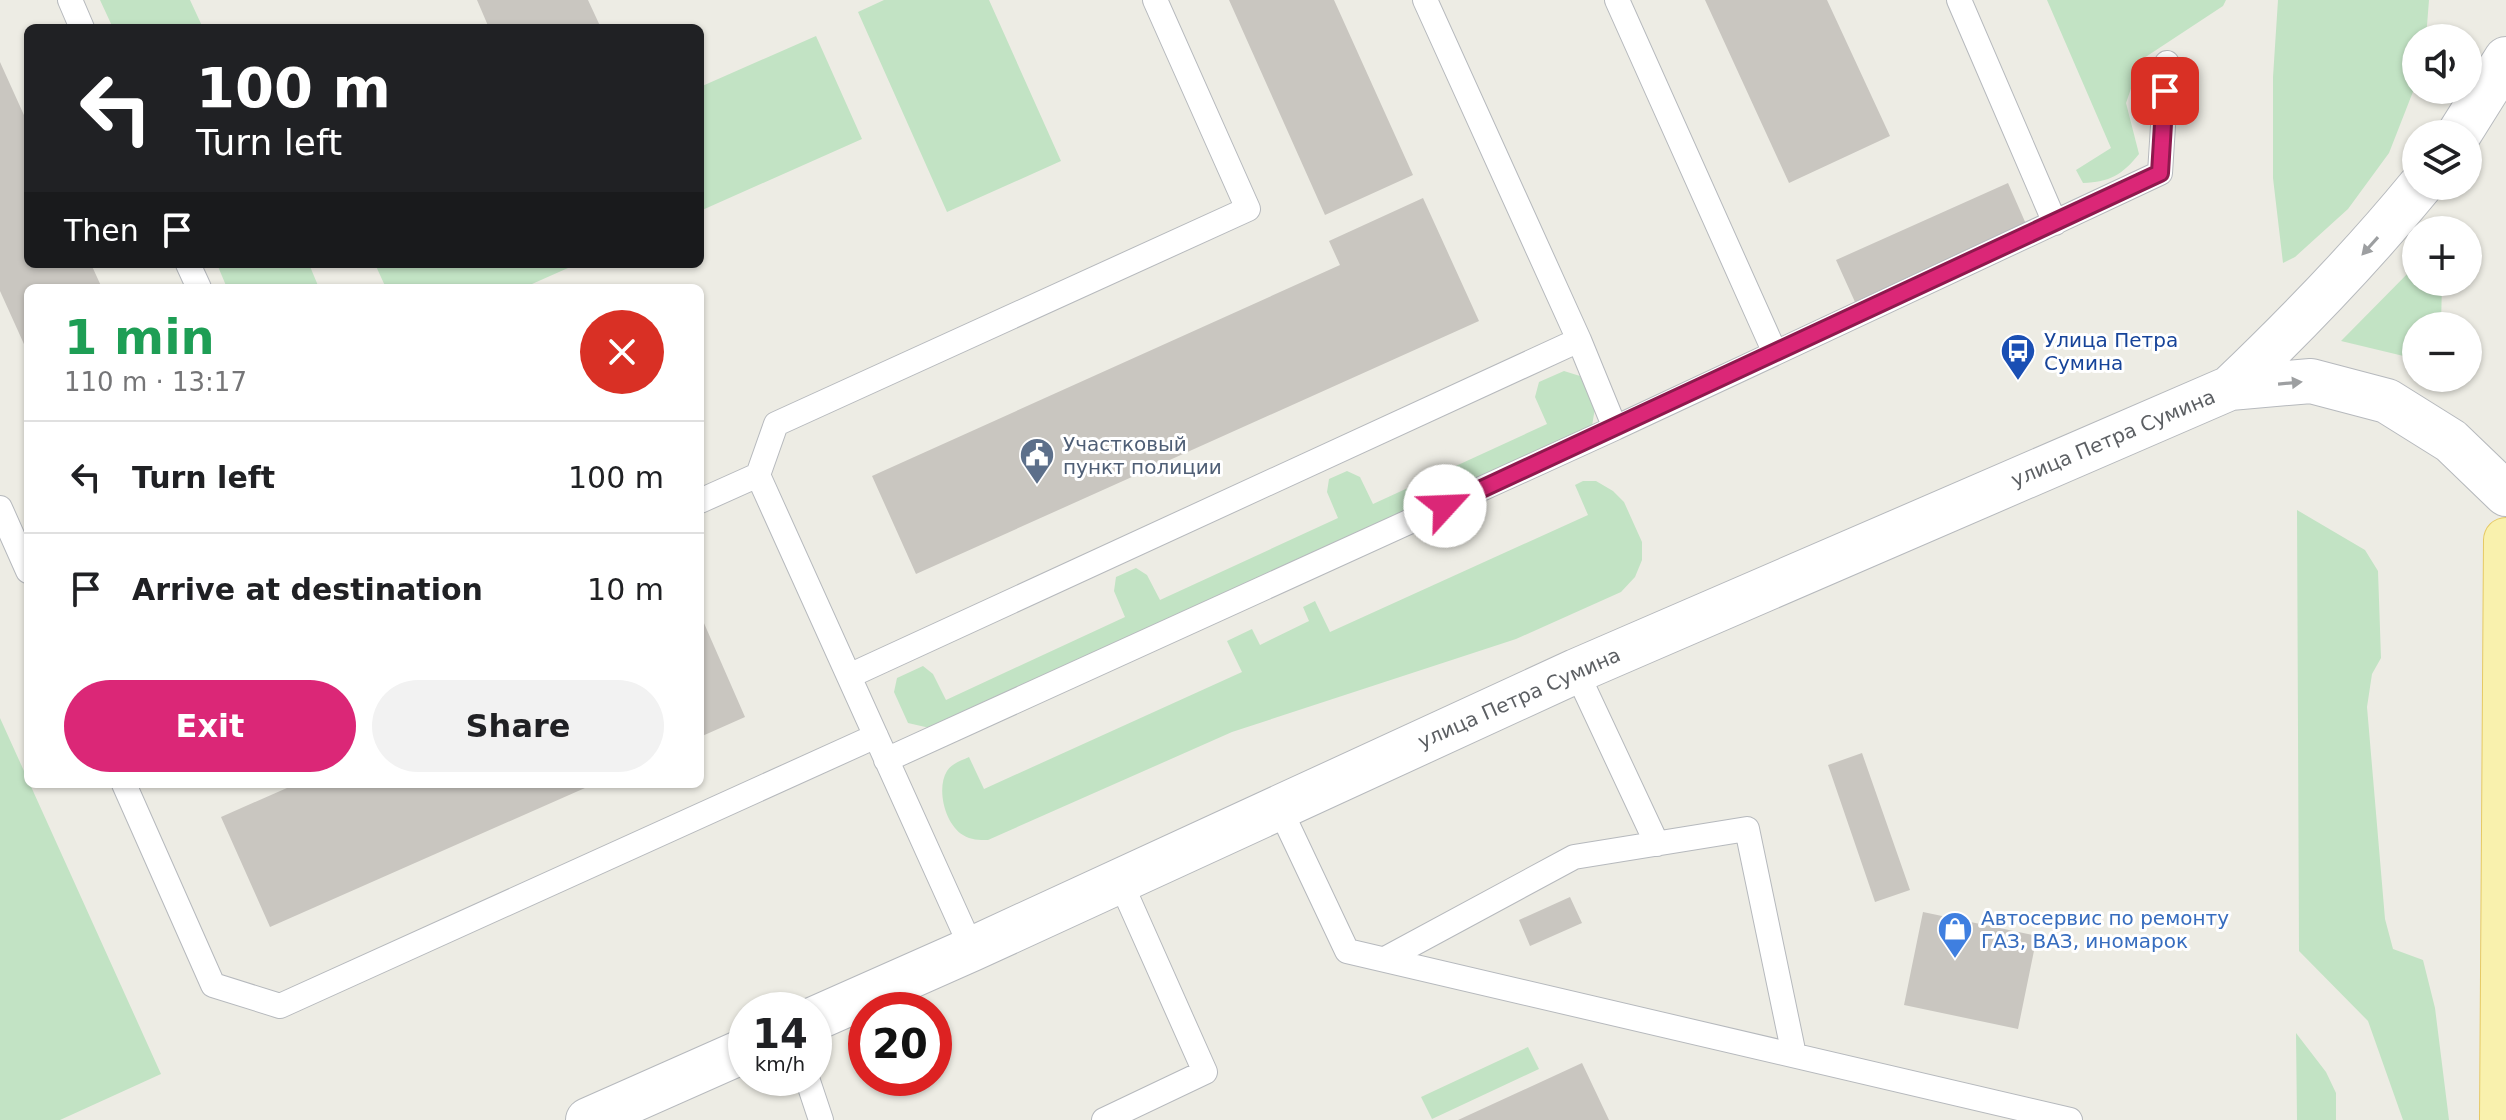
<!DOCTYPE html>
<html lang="en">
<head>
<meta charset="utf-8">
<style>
	body { margin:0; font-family:"DejaVu Sans",sans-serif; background:#f2f2f2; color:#202124; height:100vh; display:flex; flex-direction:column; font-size:30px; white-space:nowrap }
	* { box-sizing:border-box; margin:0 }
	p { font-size:26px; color:#757577 }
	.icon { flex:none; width:44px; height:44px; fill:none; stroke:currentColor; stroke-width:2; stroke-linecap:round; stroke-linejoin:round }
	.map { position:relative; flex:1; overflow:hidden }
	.sheet { position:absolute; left:24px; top:284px; width:680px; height:504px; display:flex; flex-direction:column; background:#fff; border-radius:12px; box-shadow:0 2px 6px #0004 }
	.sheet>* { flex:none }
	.guide { position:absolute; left:24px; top:24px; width:680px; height:244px; border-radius:12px; box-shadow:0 2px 6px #0004; background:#202124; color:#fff; overflow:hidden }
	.buttons { position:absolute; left:2402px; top:24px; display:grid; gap:16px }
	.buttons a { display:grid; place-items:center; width:80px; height:80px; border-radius:50%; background:#fff; box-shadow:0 2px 6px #0004; font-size:40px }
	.speed { position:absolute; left:728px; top:992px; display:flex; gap:16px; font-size:40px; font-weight:700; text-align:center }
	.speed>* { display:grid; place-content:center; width:104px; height:104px; border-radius:50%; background:#fff; box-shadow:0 2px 6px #0004; line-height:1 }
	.speed small { font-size:20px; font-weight:400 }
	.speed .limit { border:12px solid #d22; background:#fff; color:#111 }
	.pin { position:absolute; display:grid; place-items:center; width:68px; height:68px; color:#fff; margin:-34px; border-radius:16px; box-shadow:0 4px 12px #0006 }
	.me { position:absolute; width:88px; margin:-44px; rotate:65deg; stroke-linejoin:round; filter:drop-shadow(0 0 6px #0008) }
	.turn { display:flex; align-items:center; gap:28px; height:168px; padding:0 40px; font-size:36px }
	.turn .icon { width:104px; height:104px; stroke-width:2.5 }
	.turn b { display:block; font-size:56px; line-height:68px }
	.then { display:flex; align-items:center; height:76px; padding:0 40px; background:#0003; gap:16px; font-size:30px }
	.round { display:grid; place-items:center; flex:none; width:84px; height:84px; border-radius:42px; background:#f2f2f2 }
	.head { display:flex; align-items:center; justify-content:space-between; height:136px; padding:0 40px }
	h1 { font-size:48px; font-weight:700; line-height:60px; color:#1e9e55 }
	.primary-button { display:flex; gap:16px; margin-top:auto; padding:16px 40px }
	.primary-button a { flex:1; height:92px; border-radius:48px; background:#db2777; color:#fff; font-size:32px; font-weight:700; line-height:92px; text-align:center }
	.primary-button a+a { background:#f2f2f2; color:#202124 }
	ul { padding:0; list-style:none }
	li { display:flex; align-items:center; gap:24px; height:112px; padding:0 40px; border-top:2px solid #e0e0e0 }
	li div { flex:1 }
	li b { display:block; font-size:30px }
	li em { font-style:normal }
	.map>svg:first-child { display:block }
</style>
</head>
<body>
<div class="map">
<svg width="2506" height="1120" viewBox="0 0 2506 1120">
	<rect width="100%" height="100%" fill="#edece4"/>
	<!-- green -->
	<path fill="#c2e3c4" d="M100 0H190L203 28H113Z
		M884 0H989L1061 161 947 212 858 12Z
		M2047 0H2226L2223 6 2141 60 2126 103 2139 154C2122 175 2110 182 2083 183L2076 170 2111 148Z
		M2278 0H2429L2426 38H2416V84L2389 153 2348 209 2295 257 2283 263 2273 178V77Z
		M816 36 862 139 700 211V87Z
		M217 264H309L319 288H227Z
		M375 264H577L523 288H386Z
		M2416 265V282H2442L2441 326H2416V359L2341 341Z
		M1564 371 1580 376 1595 408 1592 426 934 729 908 723 894 692 897 678 923 666 933 674 946 700 1125 617 1114 591 1116 577 1136 568 1147 575 1160 600 1338 518 1327 492 1329 479 1347 471 1360 477 1373 504 1547 424 1535 397 1539 382Z
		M1583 481H1596L1613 491 1624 502 1642 542V560L1635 577 1621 592 1516 639 1232 732 988 840C979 840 971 840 963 835 945 824 936 789 947 771 952 763 961 761 969 757L984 789 1242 672 1227 641 1252 629 1260 645 1309 621 1303 607 1315 601 1330 632 1588 515 1575 485Z
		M2297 510 2365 550 2378 571 2381 658 2372 674 2367 707 2385 919 2393 949 2423 960 2435 1008 2449 1120H2403L2368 1021 2299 951Z
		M0 718 161 1074 60 1120H0Z
		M2296 1033 2326 1072 2336 1093V1120H2297Z
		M1528 1047 1539 1069 1432 1119 1421 1097Z"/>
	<!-- building -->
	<path fill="#c9c6c0" d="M477 0H588L601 28H489Z
		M1229 0H1334L1413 175 1325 215Z
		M1705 0H1827L1890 136 1789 183Z
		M0 62 28 124V264H91L102 288H28V353L0 291Z
		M2008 183 2026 224 1855 302 1836 260Z
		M1423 198 1479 321 916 574 872 476 1340 265 1329 241Z
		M700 614 745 717 700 737Z
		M1862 753 1910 890 1875 902 1828 765Z
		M296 784H594L270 927 221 817Z
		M1570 897 1582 923 1530 946 1519 920Z
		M1923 912 2037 936 2018 1029 1904 1005Z
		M1582 1063 1609 1120H1458Z"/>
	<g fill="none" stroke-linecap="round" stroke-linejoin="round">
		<defs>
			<path id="lane" d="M70 0 82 28
				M1617 0 1775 353
				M1959 0 2055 223
				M188 264 199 288
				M1615 428 2160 173 2167 63
				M700 501 758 475
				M0 508 28 571
				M1576 671 1657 844
				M849 676 1579 340
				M886 760 1615 428 1579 340 1425 0
				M124 784 213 985 280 1006 876 736
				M1279 807 1347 951 2070 1120
				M972 949 758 475 776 424 1248 209 1155 0
				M1385 959 1574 857 1747 829 1794 1055
				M807 1078 821 1120
				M1104 1120 1205 1072 1120 881"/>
			<path id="street" d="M2459 134 2506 59
				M2420 186C2361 258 2297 324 2230 388L2311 381 2387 401 2451 441 2506 494
				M814 1019 972 949 1576 671 2230 388
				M588 1120 746 1050"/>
			<path id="primary" d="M2502 1120 2506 540"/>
		</defs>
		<!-- lane casing -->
		<use href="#lane" stroke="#b6b9bd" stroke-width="26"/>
		<!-- street casing -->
		<use href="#street" stroke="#b6b9bd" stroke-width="46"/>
		<!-- primary casing -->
		<use href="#primary" stroke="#e6c964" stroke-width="46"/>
		<!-- lane -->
		<use href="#lane" stroke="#fff" stroke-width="24"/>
		<!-- street -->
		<use href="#street" stroke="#fff" stroke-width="44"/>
		<!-- primary -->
		<use href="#primary" stroke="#f9f1ad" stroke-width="44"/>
	</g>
	<!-- one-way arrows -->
	<defs><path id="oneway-solid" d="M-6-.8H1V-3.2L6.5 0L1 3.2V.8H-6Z" transform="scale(2)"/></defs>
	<g fill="#9d9fa1">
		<use href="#oneway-solid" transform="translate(2370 246) rotate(132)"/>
		<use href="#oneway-solid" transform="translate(2290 383) rotate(-5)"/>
	</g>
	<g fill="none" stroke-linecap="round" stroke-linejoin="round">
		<defs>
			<path id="route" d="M1445 506 2160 173 2165 91"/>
		</defs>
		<!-- route casing -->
		<use href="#route" stroke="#8e194d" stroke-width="20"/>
		<!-- route -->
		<use href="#route" stroke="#db2777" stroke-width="14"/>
	</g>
	<!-- icons -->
	<defs>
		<symbol id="bus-pin" viewBox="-11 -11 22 30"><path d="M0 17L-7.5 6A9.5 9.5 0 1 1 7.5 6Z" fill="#1a4fb4" stroke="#fff"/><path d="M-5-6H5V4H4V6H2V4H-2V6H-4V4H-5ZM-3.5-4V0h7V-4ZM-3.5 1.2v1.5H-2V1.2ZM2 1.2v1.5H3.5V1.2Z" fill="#fff"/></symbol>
		<symbol id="civic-pin" viewBox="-11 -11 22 30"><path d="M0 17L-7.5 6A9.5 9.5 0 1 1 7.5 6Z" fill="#5c6f8a" stroke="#fff"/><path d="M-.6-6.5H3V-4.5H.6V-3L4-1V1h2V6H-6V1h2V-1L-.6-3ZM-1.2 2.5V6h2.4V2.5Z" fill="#fff"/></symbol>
		<symbol id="shop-pin" viewBox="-11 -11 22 30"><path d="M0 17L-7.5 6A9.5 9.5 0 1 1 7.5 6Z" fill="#3f7fe0" stroke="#fff"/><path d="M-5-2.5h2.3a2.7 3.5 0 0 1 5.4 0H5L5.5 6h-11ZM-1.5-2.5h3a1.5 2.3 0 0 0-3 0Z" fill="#fff"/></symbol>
	</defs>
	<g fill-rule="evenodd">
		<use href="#bus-pin" x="1998" y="331" width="40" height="54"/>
		<use href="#civic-pin" x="1017" y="435" width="40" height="54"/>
		<use href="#shop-pin" x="1935" y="909" width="40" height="54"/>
	</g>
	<g text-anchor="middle" stroke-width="6" stroke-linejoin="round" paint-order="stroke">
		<!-- transit labels -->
		<g font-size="20" fill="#164399" stroke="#fff" text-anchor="start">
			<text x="2044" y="347">Улица Петра<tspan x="2044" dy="23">Сумина</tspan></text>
		</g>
		<!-- street labels -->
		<g font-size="20" fill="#5c5f63" stroke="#fff">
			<text transform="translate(2113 438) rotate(-23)" y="7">улица Петра Сумина</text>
			<text transform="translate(1519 698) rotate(-24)" y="7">улица Петра Сумина</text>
		</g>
		<!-- service labels -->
		<g font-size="20" fill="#4e5e75" stroke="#fff" text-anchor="start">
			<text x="1063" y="451">Участковый<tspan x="1063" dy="23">пункт полиции</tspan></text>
		</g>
		<!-- shop labels -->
		<g font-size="20" fill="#366cbe" stroke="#fff" text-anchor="start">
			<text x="1981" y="925">Автосервис по ремонту<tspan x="1981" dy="23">ГАЗ, ВАЗ, иномарок</tspan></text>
		</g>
	</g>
</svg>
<div class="buttons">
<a><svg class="icon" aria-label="sound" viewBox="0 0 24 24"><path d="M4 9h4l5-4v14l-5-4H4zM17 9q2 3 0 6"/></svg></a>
<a><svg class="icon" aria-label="layers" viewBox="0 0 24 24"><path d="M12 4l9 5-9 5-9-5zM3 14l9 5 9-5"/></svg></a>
<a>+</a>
<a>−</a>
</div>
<div class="speed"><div>14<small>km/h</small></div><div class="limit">20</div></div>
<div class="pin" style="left:2165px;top:91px;background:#d93025"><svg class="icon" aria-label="arrive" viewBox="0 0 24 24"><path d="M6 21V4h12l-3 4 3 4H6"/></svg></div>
<svg class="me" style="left:1445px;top:506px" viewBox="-20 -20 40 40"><circle r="19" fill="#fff"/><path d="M0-13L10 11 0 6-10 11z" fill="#db2777"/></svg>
<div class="guide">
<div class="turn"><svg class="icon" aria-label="left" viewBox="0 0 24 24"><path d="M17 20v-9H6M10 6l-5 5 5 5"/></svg><div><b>100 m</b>Turn left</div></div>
<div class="then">Then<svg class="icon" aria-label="arrive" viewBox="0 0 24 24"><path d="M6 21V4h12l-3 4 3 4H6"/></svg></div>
</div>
<section class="sheet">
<div class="head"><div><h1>1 min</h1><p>110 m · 13:17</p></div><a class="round" style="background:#d93025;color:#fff"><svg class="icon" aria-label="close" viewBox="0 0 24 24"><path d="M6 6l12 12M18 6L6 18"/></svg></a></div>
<ul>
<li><svg class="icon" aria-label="left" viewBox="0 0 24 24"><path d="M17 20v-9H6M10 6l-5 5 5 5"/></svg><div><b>Turn left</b></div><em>100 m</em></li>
<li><svg class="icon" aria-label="arrive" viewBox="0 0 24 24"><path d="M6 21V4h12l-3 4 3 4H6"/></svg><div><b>Arrive at destination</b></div><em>10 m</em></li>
</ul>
<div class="primary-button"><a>Exit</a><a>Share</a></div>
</section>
</div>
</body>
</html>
